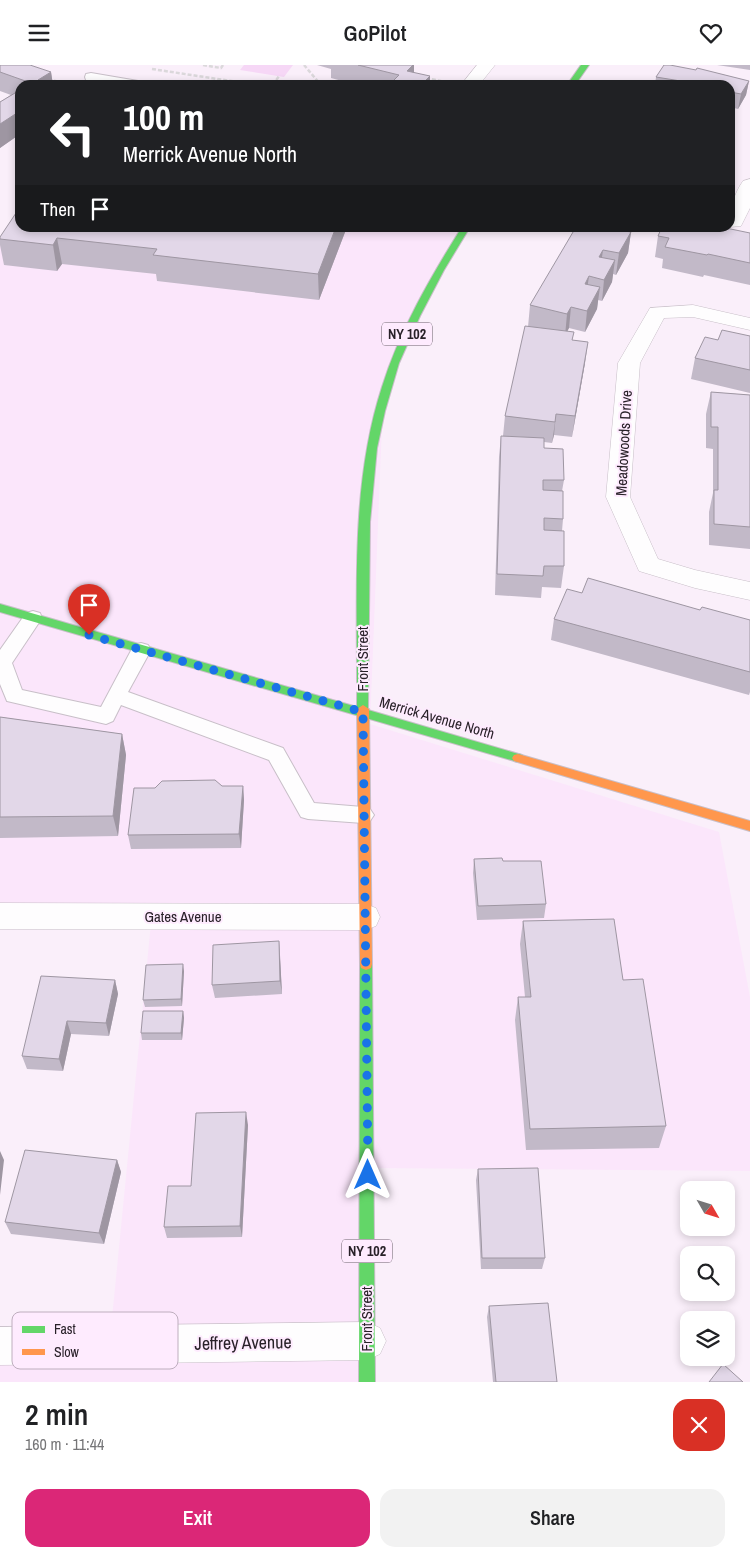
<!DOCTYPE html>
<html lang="en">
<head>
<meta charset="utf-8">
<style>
	body { margin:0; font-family:"Archivo Narrow",sans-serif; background:#f2f2f2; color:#202124; height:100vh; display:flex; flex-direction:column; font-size:19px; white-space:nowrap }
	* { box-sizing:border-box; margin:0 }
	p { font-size:16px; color:#757577 }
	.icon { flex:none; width:28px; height:28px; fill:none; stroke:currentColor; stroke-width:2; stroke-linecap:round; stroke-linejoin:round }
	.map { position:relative; height:1317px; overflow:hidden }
	.side { display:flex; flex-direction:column; background:#fff; flex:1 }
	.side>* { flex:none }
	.top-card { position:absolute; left:15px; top:15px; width:720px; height:152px; border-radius:15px; box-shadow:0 2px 8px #0003; background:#202124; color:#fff; overflow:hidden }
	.needle { width:32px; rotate:129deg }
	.controls { position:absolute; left:680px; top:1116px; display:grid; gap:10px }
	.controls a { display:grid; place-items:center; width:55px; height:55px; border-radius:10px; background:#fff; box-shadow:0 2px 8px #0003; font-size:25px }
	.pin { position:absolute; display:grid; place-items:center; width:42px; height:42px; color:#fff; margin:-51px -21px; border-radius:50% 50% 50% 0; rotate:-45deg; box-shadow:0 0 5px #0007 }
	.pin .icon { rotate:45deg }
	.me { position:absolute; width:55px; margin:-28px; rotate:0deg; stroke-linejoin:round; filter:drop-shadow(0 0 4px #0008) }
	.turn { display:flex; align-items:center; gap:18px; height:105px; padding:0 25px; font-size:22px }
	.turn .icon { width:65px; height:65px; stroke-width:2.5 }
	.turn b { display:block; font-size:35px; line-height:42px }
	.then { display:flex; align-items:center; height:48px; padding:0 25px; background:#0003; gap:10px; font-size:19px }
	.round { display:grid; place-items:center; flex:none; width:52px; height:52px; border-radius:15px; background:#f2f2f2 }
	.summary { display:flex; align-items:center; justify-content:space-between; height:85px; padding:0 25px }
	h1 { font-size:30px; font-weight:600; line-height:38px }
	.button { display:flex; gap:10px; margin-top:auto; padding:10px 25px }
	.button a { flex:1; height:58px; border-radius:15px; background:#db2777; color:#fff; font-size:20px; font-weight:600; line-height:58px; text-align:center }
	.button a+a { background:#f2f2f2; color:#202124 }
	header { display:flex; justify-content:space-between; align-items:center; height:65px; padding:0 25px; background:#fff; font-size:22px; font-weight:600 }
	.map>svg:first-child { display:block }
</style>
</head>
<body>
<header><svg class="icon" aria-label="menu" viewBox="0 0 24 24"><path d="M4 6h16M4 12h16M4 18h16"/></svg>GoPilot<svg class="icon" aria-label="heart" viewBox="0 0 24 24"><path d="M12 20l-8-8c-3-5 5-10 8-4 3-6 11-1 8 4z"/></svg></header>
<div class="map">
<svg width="750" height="1317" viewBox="0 0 750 1317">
	<rect width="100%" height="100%" fill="#faeffa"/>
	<!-- built -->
	<path fill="#fbe6fb" d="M20 144V162L470 163 422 234 383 334 370 659 719 767 750 932V1106L369 1103 364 1317H0V1296L108 1294 152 848 0 847V172Z"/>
	<!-- green -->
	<path fill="#f6d7f6" d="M244 0H293L284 12 240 5Z"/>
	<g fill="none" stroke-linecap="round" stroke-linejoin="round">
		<defs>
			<path id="lane" d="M91 8 138 16 144 20H115L86 15 85 12 86 9Z
				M33 546 40 548 42 553 12 598 22 625 101 642 134 580 141 578 148 580 151 585 128 627 283 683 314 738 363 742 370 744 374 750 370 756 363 758 308 754 301 752 269 695 121 640 113 656 106 659 7 636 0 619V585L26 548Z"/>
			<path id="street" d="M477 0H495L479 20H461Z
				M750 114V143L741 161 730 162C730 145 733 130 743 116Z
				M693 240 750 253V265L693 252 664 253 640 298 630 432 658 494 695 505 750 517V535L695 523 639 506 606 432 618 298 650 243Z
				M0 838 365 839 376 843 380 852 376 861 365 865 0 864Z
				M367 1257 380 1263 386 1276 380 1289 367 1295 0 1300V1262Z"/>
			<path id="fast" d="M581 0H589L575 20H567Z
				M462 162H470L444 205 420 251 399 298 385 346 377 383 370 457 368 645 522 690 524 693 522 696 518 697 0 547V539L357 642C358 536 349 424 382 322 400 265 430 213 462 162Z
				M366 893 371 895 372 899 375 1317H359L360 899 361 895Z"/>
			<path id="slow" d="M363 640 369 644 372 899 371 903 366 905 361 903 360 899 357 644Z
				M518 689 750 756V766L514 696 512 693 514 690Z"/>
		</defs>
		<!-- lane casing -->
		<use href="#lane" stroke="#c8bfc8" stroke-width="2"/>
		<!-- street casing -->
		<use href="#street" stroke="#c8bfc8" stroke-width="1"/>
		<!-- fast casing -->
		<use href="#fast" stroke="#c8bfc8" stroke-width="2"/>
		<!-- slow casing -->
		<use href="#slow" stroke="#c8bfc8" stroke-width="2"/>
		<!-- path -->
		<path stroke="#dbd8db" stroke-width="2.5" stroke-dasharray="4 2" stroke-linecap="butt" d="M203 0 221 3 223 0
			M304 0 321 20
			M152 4 257 20
			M426 13 446 17
			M48 15 69 18
			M273 20 279 11"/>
		<!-- lane -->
		<use href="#lane" fill="#fefdfe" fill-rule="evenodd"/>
		<!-- street -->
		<use href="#street" fill="#fefdfe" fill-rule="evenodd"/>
		<!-- fast -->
		<use href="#fast" fill="#63d668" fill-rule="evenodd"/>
		<!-- slow -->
		<use href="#slow" fill="#ff974d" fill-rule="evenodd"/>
	</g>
	<!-- wall -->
	<path fill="#c2b9c8" d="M0 0 51 7 53 20H54H20V69L0 83V37L11 30 0 26Z
		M317 0H414V7L430 20H357L331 13V4Z
		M717 0H750V5Z
		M656 12 749 16 746 30 738 44 730 42V20H655Z
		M347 162 319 235 157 216 156 209 62 199 57 206 4 200 0 180V172Z
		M618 162V164L631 167 628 188 616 210 613 209 612 217 602 236 598 235 597 244 585 267 569 263 567 266 585 298 572 372 554 370 552 378 544 377V383L564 415 562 426 563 454 562 466 564 501 561 523 542 522 541 533 495 530 499 392 501 371H503L505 351 528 262 530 240Z
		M750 168V220L704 210 703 212 662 203 663 194 655 192 658 171Z
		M750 271V328L691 314 695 293 718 275Z
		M711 327 750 330V484L709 480V447L713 428V384L706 383V349Z
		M582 528 700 545 750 555V627L749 630 551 575 554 554Z
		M0 652 122 669 126 690 118 771 0 773Z
		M222 721H243L244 735 241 783 131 784 128 770 155 723Z
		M474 794 503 796 546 839 544 853 477 855 473 808Z
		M523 856 623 915 666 1061 659 1083 526 1085 515 955 518 932H525L520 879Z
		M279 876 282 929 215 933 212 920Z
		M184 906 182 941 145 942 143 935Z
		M115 915 118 929 109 971 71 969 63 1006 27 1004 22 991Z
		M183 946 184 953 182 975H142L141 968Z
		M248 1060 242 1172 167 1173 164 1162 191 1121Z
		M117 1095 121 1107 104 1179 11 1169 5 1157Z
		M478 1104 545 1193 542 1204H481L476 1115Z
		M489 1241 557 1317H493L487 1252Z"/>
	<!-- shaded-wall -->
	<path fill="#9e96a2" d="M413 0H414V19L407 6Z
		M51 7 53 20 38 15Z
		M430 11V20H421Z
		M749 16 746 30 738 44 741 29Z
		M20 46V69L0 83V59Z
		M336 162H347L319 235 318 209Z
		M631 167 628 188 616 210 619 188Z
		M57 173 62 199 57 206 53 180Z
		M603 185 600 206 599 192Z
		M615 195 612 217 602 236 604 215Z
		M589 211 586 232 585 219Z
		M600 222 597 244 585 267 587 246Z
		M571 242 569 263 565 271 567 249Z
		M588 277 585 298 572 372 575 351Z
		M556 349 554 370 552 378 555 357Z
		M122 669 126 690 118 771 113 751Z
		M243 721 244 735 241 783 239 769Z
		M279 876 280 890 282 929 280 916Z
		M183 899 184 906 182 941 181 934Z
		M115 915 118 929 109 971 106 958Z
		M183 946 184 953 182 975 181 968Z
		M67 956 71 969 63 1006 59 994Z
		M246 1047 248 1060 242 1172 240 1161Z
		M0 1086 4 1095 0 1130Z
		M117 1095 121 1107 104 1179 99 1168Z"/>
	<!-- building -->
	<path fill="#e2d7e8" stroke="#9e96a2" d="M0 0H30L51 7 38 15 54 20H27L31 18 0 7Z
		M358 0H413L407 6 430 11 421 20H389L399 10Z
		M664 0H670L696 5 697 3 749 16 741 29 730 27V20H705L656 12Z
		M20 25V46L0 59V37Z
		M20 142V162H336L318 209 153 190 157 184 57 173 53 180 0 174V172Z
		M576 162H616L615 164 631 167 619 188 603 185 599 192 615 195 604 215 589 211 585 219 600 222 587 246 571 242 567 249 530 240Z
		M662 162H721L750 168V198L708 189 707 190 665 182 669 173 658 171Z
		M525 261 574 267 572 275 588 277 575 351 556 349 555 357 505 351Z
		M722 265 750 271V305L695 293 705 272 718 275Z
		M711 327 750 330V462L714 459V425H718V362H711Z
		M501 371 544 373V383L563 384 564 415H543V425L563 426V454L544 453V465L564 466V501H544L543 511 497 509Z
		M588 513 700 545 702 542 750 555V607L554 554 567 524 582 528Z
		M0 652 122 669 113 751 0 752Z
		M215 715 222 721H243L239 769 128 770 134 723H155L162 716Z
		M502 793 503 796H541L546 839 478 841 474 794Z
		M614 854 623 915 643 914 666 1061 530 1064 518 932H531L523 856Z
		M279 876 280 916 212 920 213 880Z
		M183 899 181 934 143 935 146 900Z
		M41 911 115 915 106 958 67 956 59 994 22 991Z
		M143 946H183L181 968H141Z
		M246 1047 240 1161 164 1162 168 1121H191L196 1048Z
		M25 1085 117 1095 99 1168 5 1157Z
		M538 1103 545 1193H482L478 1104Z
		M548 1238 557 1317H496L489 1241Z
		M723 1299 743 1317H709Z"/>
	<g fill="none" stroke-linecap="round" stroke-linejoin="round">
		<!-- route -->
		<path stroke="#1a73e8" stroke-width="9" stroke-dasharray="0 16.2" d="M89 570 363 647 368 1110"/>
	</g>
	<g text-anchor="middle" stroke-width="4" stroke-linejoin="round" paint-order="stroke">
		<!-- shield labels -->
		<g fill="#feebfe" stroke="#695e69" stroke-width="1">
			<rect x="382" y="257.5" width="50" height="23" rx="4"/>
			<rect x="342" y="1174.5" width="50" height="23" rx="4"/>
		</g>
		<g font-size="14" font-weight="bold" fill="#292129">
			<text x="407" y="274">NY 102</text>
			<text x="367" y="1191">NY 102</text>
		</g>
		<!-- street labels -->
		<g font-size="15" fill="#292129" stroke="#feebfe">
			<text transform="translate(624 378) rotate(-87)" y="5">Meadowoods Drive</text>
			<text transform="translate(363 594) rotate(-90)" y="5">Front Street</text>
			<text transform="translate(437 653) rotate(16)" y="5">Merrick Avenue North</text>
			<text x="183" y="857">Gates Avenue</text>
			<text transform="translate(367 1254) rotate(-90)" y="5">Front Street</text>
		</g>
		<!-- near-street labels -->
		<g font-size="18" fill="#292129" stroke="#feebfe">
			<text transform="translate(243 1278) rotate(-1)" y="6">Jeffrey Avenue</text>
		</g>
	</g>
	<!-- legend -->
	<rect x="12" y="1247" width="166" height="57" rx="8" fill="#feebfe" stroke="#beaebe" stroke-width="1"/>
	<rect x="22" y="1261" width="23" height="7" fill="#63d668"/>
	<rect x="22" y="1284" width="23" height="6" fill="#ff974d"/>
	<g font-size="14" fill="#292129">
		<text x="54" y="1269">Fast</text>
		<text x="54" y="1292">Slow</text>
	</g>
</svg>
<div class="controls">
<a><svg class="needle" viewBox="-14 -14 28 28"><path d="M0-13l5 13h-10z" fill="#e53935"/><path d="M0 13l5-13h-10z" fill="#757577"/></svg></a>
<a><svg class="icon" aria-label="search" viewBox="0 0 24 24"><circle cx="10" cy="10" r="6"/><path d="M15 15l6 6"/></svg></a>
<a><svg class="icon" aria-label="layers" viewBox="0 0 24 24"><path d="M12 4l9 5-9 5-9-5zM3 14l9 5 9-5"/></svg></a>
</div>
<div class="pin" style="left:89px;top:570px;background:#d93025"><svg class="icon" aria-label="arrive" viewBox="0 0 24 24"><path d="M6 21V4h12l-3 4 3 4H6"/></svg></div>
<svg class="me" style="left:368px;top:1110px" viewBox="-20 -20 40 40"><path d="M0-17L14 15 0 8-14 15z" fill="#1a73e8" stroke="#fff" stroke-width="4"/></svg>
<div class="top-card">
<div class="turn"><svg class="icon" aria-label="left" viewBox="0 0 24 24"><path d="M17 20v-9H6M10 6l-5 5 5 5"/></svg><div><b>100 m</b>Merrick Avenue North</div></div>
<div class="then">Then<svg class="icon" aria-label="arrive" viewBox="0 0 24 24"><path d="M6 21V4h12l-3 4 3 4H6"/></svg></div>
</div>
</div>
<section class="side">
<div class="summary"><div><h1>2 min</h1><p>160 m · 11:44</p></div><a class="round" style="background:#d93025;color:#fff"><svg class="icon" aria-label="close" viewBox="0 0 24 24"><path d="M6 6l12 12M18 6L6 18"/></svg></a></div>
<div class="button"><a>Exit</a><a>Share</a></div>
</section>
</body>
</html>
